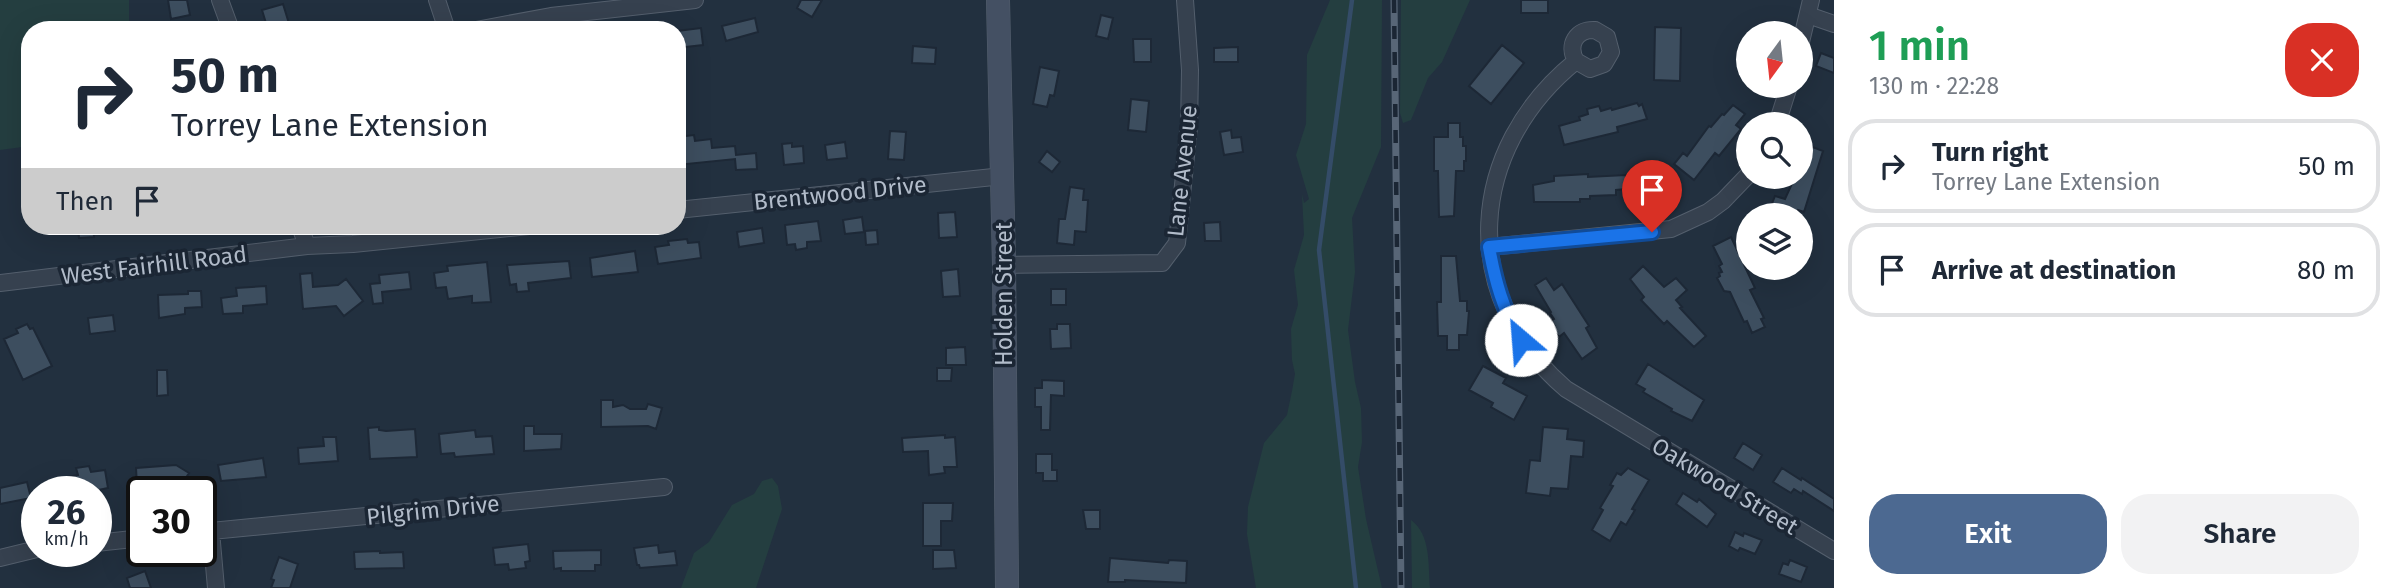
<!DOCTYPE html>
<html lang="en">
<head>
<meta charset="utf-8">
<style>
	body { margin:0; font-family:"Fira Sans",sans-serif; background:#f2f2f3; color:#1f2937; height:100vh; display:flex; flex-direction:column; font-size:26px; white-space:nowrap }
	* { box-sizing:border-box; margin:0 }
	p { font-size:23px; color:#747a83 }
	.icon { flex:none; width:38px; height:38px; fill:none; stroke:currentColor; stroke-width:2; stroke-linecap:round; stroke-linejoin:round }
	.map { position:relative; flex:1; overflow:hidden }
	.details { display:flex; flex-direction:column; background:#fff; width:560px }
	.details>* { flex:none }
	.banner { position:absolute; left:21px; top:21px; width:665px; height:214px; border-radius:28px; box-shadow:0 7px 28px #0002; background:#fff; color:#1f2937; overflow:hidden }
	.needle { width:46px; rotate:195deg }
	.buttons { position:absolute; left:1736px; top:21px; display:grid; gap:14px }
	.buttons a { display:grid; place-items:center; width:77px; height:77px; border-radius:50%; background:#fff; box-shadow:0 7px 28px #0002; font-size:35px }
	.speed { position:absolute; left:21px; top:476px; display:flex; gap:14px; font-size:35px; font-weight:700; text-align:center }
	.speed>* { display:grid; place-content:center; width:91px; height:91px; border-radius:50%; background:#fff; box-shadow:0 7px 28px #0002; line-height:1 }
	.speed small { font-size:18px; font-weight:400 }
	.speed .limit { border:4px solid #111; border-radius:10px; background:#fff; color:#111 }
	.pin { position:absolute; display:grid; place-items:center; width:60px; height:60px; color:#fff; margin:-72px -30px; border-radius:50% 50% 50% 0; rotate:-45deg; box-shadow:0 0 7px #0007 }
	.pin .icon { rotate:45deg }
	.me { position:absolute; width:77px; margin:-38px; rotate:333deg; stroke-linejoin:round; filter:drop-shadow(0 0 5px #0008) }
	.turn { display:flex; align-items:center; gap:24px; height:147px; padding:0 35px; font-size:32px }
	.turn .icon { width:91px; height:91px; stroke-width:2.5 }
	.turn b { display:block; font-size:49px; line-height:60px }
	.then { display:flex; align-items:center; height:66px; padding:0 35px; background:#0003; gap:14px; font-size:26px }
	.round { display:grid; place-items:center; flex:none; width:74px; height:74px; border-radius:28px; background:#f2f2f3 }
	.headline { display:flex; align-items:center; justify-content:space-between; height:119px; padding:0 35px }
	h1 { font-size:42px; font-weight:600; line-height:52px; color:#1e9e55 }
	.action { display:flex; gap:14px; margin-top:auto; padding:14px 35px }
	.action a { flex:1; height:80px; border-radius:28px; background:#4c6991; color:#fff; font-size:28px; font-weight:600; line-height:80px; text-align:center }
	.action a+a { background:#f2f2f3; color:#1f2937 }
	ul { padding:0; list-style:none }
	li { display:flex; align-items:center; gap:21px; height:94px; margin:0 14px 10px; padding:0 21px; border:4px solid #e0e1e3; border-radius:28px }
	li div { flex:1 }
	li b { display:block; font-size:26px }
	li em { font-style:normal }
	main { display:flex; flex:1; min-height:0 }
	.map>svg:first-child { display:block }
</style>
</head>
<body>
<main>
<div class="map">
<svg width="1834" height="588" viewBox="0 0 1834 588">
	<rect width="100%" height="100%" fill="#22303f"/>
	<!-- green -->
	<path fill="#243e40" d="M0 0H129V30H30V146L0 150Z
		M1330 0H1382L1381 147 1352 218 1355 272 1348 330 1355 382 1361 408 1362 442 1358 467 1366 519 1382 588H1256L1247 534 1248 507 1264 443 1287 415 1292 391 1295 374 1292 360 1291 329 1298 305 1294 270 1304 235 1302 194 1304 203 1309 199 1296 155 1306 124 1307 55Z
		M1401 0H1470L1442 62 1428 78 1411 120 1403 123 1400 113Z
		M772 478 778 486 782 509 756 588H681L694 553 709 542 732 505 754 494 762 481Z
		M1411 520C1431 535 1428 564 1430 588H1412Z"/>
	<g fill="none" stroke-linecap="round" stroke-linejoin="round">
		<!-- stream -->
		<path stroke="#344c68" stroke-width="4.5" d="M1352 0 1319 250 1356 588"/>
	</g>
	<!-- building -->
	<path fill="#3d4e5f" stroke="#1d2836" stroke-width="2" d="M168 0H187L190 15 171 19Z
		M801 0H822L812 17 797 8Z
		M1521 0H1548V13H1521Z
		M283 4 291 30H268L262 10Z
		M1101 15 1113 18 1108 39 1096 36Z
		M755 18 758 32 726 41 722 26Z
		M1655 27 1681 28 1680 81 1654 80Z
		M701 28 703 45 677 48V31Z
		M1133 39H1151V62H1134Z
		M1502 45 1524 63 1491 104 1469 86Z
		M913 46 936 48 935 64 912 63Z
		M1238 47V62H1214V48Z
		M1821 53 1834 58V73L1816 66Z
		M1040 67 1059 71 1054 96 1050 95 1047 107 1033 104Z
		M1131 99 1149 101 1146 132 1128 130Z
		M1637 103 1639 106 1642 104 1647 119 1617 127 1618 132 1564 145 1559 126 1580 120 1579 117 1588 114 1587 109 1599 106 1601 111 1611 108 1612 110Z
		M1733 105 1745 114 1736 125 1741 129 1719 156 1715 153 1694 180 1674 164 1683 153 1687 156 1709 126 1711 127 1722 114 1724 115Z
		M1448 123H1460V137H1463V146H1466V161H1464V171H1456L1454 216 1439 217 1438 171H1434V137H1448Z
		M1231 130 1232 138 1241 137 1243 152 1224 155 1220 132Z
		M890 131 906 132 904 160 888 159Z
		M694 135 695 141 711 139 712 148 735 146 736 155 756 153 757 169 736 170 735 159 677 165V137Z
		M845 142 847 158 827 160 825 145Z
		M792 143V147L803 146 804 163 784 165 782 144Z
		M1810 146 1823 151 1804 212 1798 210 1796 215H1774L1775 213 1769 211 1775 196 1785 199 1795 177H1801V163L1803 164Z
		M1047 151 1060 162 1052 172 1039 162Z
		M1588 174V177L1626 175 1627 189 1616 190V195L1590 196V199H1580V202H1534L1533 185 1554 181V176Z
		M1070 187 1084 189 1083 200H1088L1086 232 1075 231 1074 245 1057 243 1059 219H1065Z
		M955 212 957 237 939 238 938 213Z
		M862 217 864 232 845 234 843 220Z
		M818 221 821 241 807 242V248L796 250 795 244 787 245 785 225Z
		M1220 222 1221 241H1205L1204 223Z
		M78 226H93L94 237 79 238Z
		M762 228 764 243 739 247 737 232Z
		M877 230 878 244 866 245 865 231Z
		M1731 237 1755 288 1750 290 1764 318 1761 319 1765 327 1752 333 1747 321 1744 322 1730 292 1724 291 1717 278 1720 276 1719 273 1722 272 1719 266 1722 264 1713 246Z
		M687 239 688 243 699 242 701 258 658 264 655 247 669 245 668 241Z
		M635 251 638 272 592 277 590 258Z
		M1441 256H1456L1460 301H1467V311H1469L1467 335H1459V350H1447V336H1438L1437 302H1441Z
		M569 261 571 278 528 283 529 291 517 292 516 284 510 285 507 265Z
		M487 262 491 302 472 303V296L448 299 446 287 436 288 434 273 448 271 447 266Z
		M1643 266 1664 287 1676 278 1687 290 1676 300 1682 307 1680 308 1706 336 1694 347 1667 321 1664 324 1641 300 1644 297 1630 279Z
		M958 269 960 296 943 297 941 271Z
		M409 272 411 289 382 292 383 303 373 304 370 284 380 283 379 275Z
		M312 273 313 287 338 285 346 279 363 301 344 316 336 306 303 309 300 274Z
		M1546 278 1554 290 1562 284 1589 326 1586 328 1597 348 1582 359 1564 333 1559 337 1551 326 1554 325 1551 321 1554 319 1550 313 1551 312 1535 285Z
		M266 286 267 304 243 306V313L223 314 221 298 237 296 236 288Z
		M1051 289H1066V305H1051Z
		M188 291H201L202 307 185 308V314L159 318 158 295 188 294Z
		M113 315 115 331 90 334 88 318Z
		M27 324 30 329 33 328 52 366 23 380 4 339 18 333 16 329Z
		M1057 324H1070L1071 348 1051 349 1050 329H1057Z
		M965 347 966 365H946V348Z
		M1648 364 1704 400 1692 421 1671 411 1672 409 1643 392 1645 389 1636 384Z
		M1483 366 1506 378 1503 383 1527 396 1514 420 1491 407 1493 403 1469 390Z
		M937 368H952L951 381H937Z
		M157 370H167L168 395 157 396Z
		M1042 380 1064 381V396L1051 395 1050 430H1041V407H1035V388H1042Z
		M601 400H613V407L623 405 630 409H646L648 404 662 408 656 429 648 426 601 427Z
		M524 426H534V434H562L561 449 524 451Z
		M379 427V430L386 431 415 429 417 457 370 459 368 428Z
		M1543 427 1568 429 1567 439 1584 441 1583 457 1571 456 1568 489 1551 488 1550 496 1526 493 1530 460 1540 461Z
		M475 430 476 437 492 436 494 454 455 457 454 453 441 454 439 434Z
		M945 435V438L955 437 957 467H944L945 473 929 475 928 451 903 452 902 438Z
		M323 437H336L338 461 299 464 298 448 324 446Z
		M1743 443 1762 455 1753 470 1734 458Z
		M1036 454H1052V470H1057V481H1043V473H1036Z
		M263 458 266 477 221 481 218 465Z
		M176 465 189 473 179 489 170 484 137 486 136 468Z
		M89 466 91 472 105 470 108 488 89 492H69L67 477 78 475 76 468Z
		M1628 468 1649 480 1632 509 1635 510 1626 525 1621 522 1610 541 1592 530 1603 510 1600 508 1613 486 1610 485 1617 473 1621 475Z
		M1782 468 1801 480 1802 478 1834 499V511L1803 491 1802 494 1794 489 1791 493 1773 482Z
		M27 482 31 498 0 504V488Z
		M1683 493 1697 502 1699 499 1716 514 1707 527 1676 504Z
		M923 503H953L952 521H941V546H923Z
		M1083 510H1100V529H1086Z
		M1735 532 1743 536 1744 533 1762 540 1755 554 1740 548 1738 551 1729 546Z
		M528 544 530 561 525 562 526 568 509 570 508 564 495 565 493 548Z
		M658 545 659 553 675 551 677 565 640 568 639 565H637L634 548Z
		M601 550V565H595V571H561V568L554 569 553 551Z
		M933 550H954L956 568 933 569Z
		M380 551V553L403 552 404 568 355 569 354 552Z
		M279 557 298 564 290 588H271L274 580 271 579Z
		M1110 558 1168 563 1169 560 1187 561 1186 583 1125 580V582H1108Z
		M1790 560 1807 567 1801 582 1779 574 1783 563 1788 565Z
		M145 571 151 588H130L127 578Z"/>
	<g fill="none" stroke-linecap="round" stroke-linejoin="round">
		<defs>
			<path id="street" d="M220 0 231 30
				M437 0 447 30
				M1808 15 1834 24
				M476 30 551 16 695 0
				M1801 42 1811 0
				M1576 61C1567 45 1576 29 1595 30L1607 37 1611 52 1604 64 1590 69 1576 61C1467 149 1457 296 1566 389L1834 551
				M1777 124 1789 86
				M677 210 1003 176
				M300 226 307 246 353 244 529 226
				M1489 247 1671 229 1708 212 1723 201 1748 175
				M1004 265 1162 263 1177 243 1189 127 1190 70 1185 0
				M0 283 307 246
				M211 531 216 588
				M201 532 664 487
				M96 543 142 538
				M0 558 37 549"/>
			<path id="secondary" d="M998 0 1004 265 1007 588"/>
		</defs>
		<!-- street casing -->
		<use href="#street" stroke="#545f6d" stroke-width="18"/>
		<!-- secondary casing -->
		<use href="#secondary" stroke="#545f6d" stroke-width="24"/>
		<!-- street -->
		<use href="#street" stroke="#36414f" stroke-width="16"/>
		<!-- secondary -->
		<use href="#secondary" stroke="#445063" stroke-width="23"/>
		<defs>
			<path id="rail" d="M1394 0 1401 588"/>
		</defs>
		<!-- rail casing -->
		<use href="#rail" stroke="#586677" stroke-width="7"/>
		<!-- rail -->
		<use href="#rail" stroke="#1b2634" stroke-width="4.5" stroke-dasharray="13" stroke-linecap="butt"/>
	</g>
	<g fill="none" stroke-linecap="round" stroke-linejoin="round">
		<defs>
			<path id="route" d="M1521 340C1503 310 1495 281 1489 247L1652 232"/>
		</defs>
		<!-- route casing -->
		<use href="#route" stroke="#114b97" stroke-width="18"/>
		<!-- route -->
		<use href="#route" stroke="#1a73e8" stroke-width="12"/>
	</g>
	<g text-anchor="middle" stroke-width="7" stroke-linejoin="round" paint-order="stroke">
		<!-- street labels -->
		<g font-size="23" fill="#b2bcca" stroke="#1b2634">
			<text transform="translate(1182 171) rotate(-84)" y="8">Lane Avenue</text>
			<text transform="translate(840 193) rotate(-6)" y="8">Brentwood Drive</text>
			<text transform="translate(154 265) rotate(-7)" y="8">West Fairhill Road</text>
			<text transform="translate(1004 294) rotate(-90)" y="8">Holden Street</text>
			<text transform="translate(1725 486) rotate(31)" y="8">Oakwood Street</text>
			<text transform="translate(433 510) rotate(-6)" y="8">Pilgrim Drive</text>
		</g>
	</g>
</svg>
<div class="buttons">
<a><svg class="needle" viewBox="-14 -14 28 28"><path d="M0-13l5 13h-10z" fill="#e53935"/><path d="M0 13l5-13h-10z" fill="#747a83"/></svg></a>
<a><svg class="icon" aria-label="search" viewBox="0 0 24 24"><circle cx="10" cy="10" r="6"/><path d="M15 15l6 6"/></svg></a>
<a><svg class="icon" aria-label="layers" viewBox="0 0 24 24"><path d="M12 4l9 5-9 5-9-5zM3 14l9 5 9-5"/></svg></a>
</div>
<div class="speed"><div>26<small>km/h</small></div><div class="limit">30</div></div>
<div class="pin" style="left:1652px;top:232px;background:#d93025"><svg class="icon" aria-label="arrive" viewBox="0 0 24 24"><path d="M6 21V4h12l-3 4 3 4H6"/></svg></div>
<svg class="me" style="left:1521px;top:340px" viewBox="-20 -20 40 40"><circle r="19" fill="#fff"/><path d="M0-13L10 11 0 6-10 11z" fill="#1a73e8"/></svg>
<div class="banner">
<div class="turn"><svg class="icon" aria-label="right" viewBox="0 0 24 24"><path d="M7 20v-9h11M14 6l5 5-5 5"/></svg><div><b>50 m</b>Torrey Lane Extension</div></div>
<div class="then">Then<svg class="icon" aria-label="arrive" viewBox="0 0 24 24"><path d="M6 21V4h12l-3 4 3 4H6"/></svg></div>
</div>
</div>
<section class="details">
<div class="headline"><div><h1>1 min</h1><p>130 m · 22:28</p></div><a class="round" style="background:#d93025;color:#fff"><svg class="icon" aria-label="close" viewBox="0 0 24 24"><path d="M6 6l12 12M18 6L6 18"/></svg></a></div>
<ul>
<li><svg class="icon" aria-label="right" viewBox="0 0 24 24"><path d="M7 20v-9h11M14 6l5 5-5 5"/></svg><div><b>Turn right</b><p>Torrey Lane Extension</p></div><em>50 m</em></li>
<li><svg class="icon" aria-label="arrive" viewBox="0 0 24 24"><path d="M6 21V4h12l-3 4 3 4H6"/></svg><div><b>Arrive at destination</b></div><em>80 m</em></li>
</ul>
<div class="action"><a>Exit</a><a>Share</a></div>
</section>
</main>
</body>
</html>
